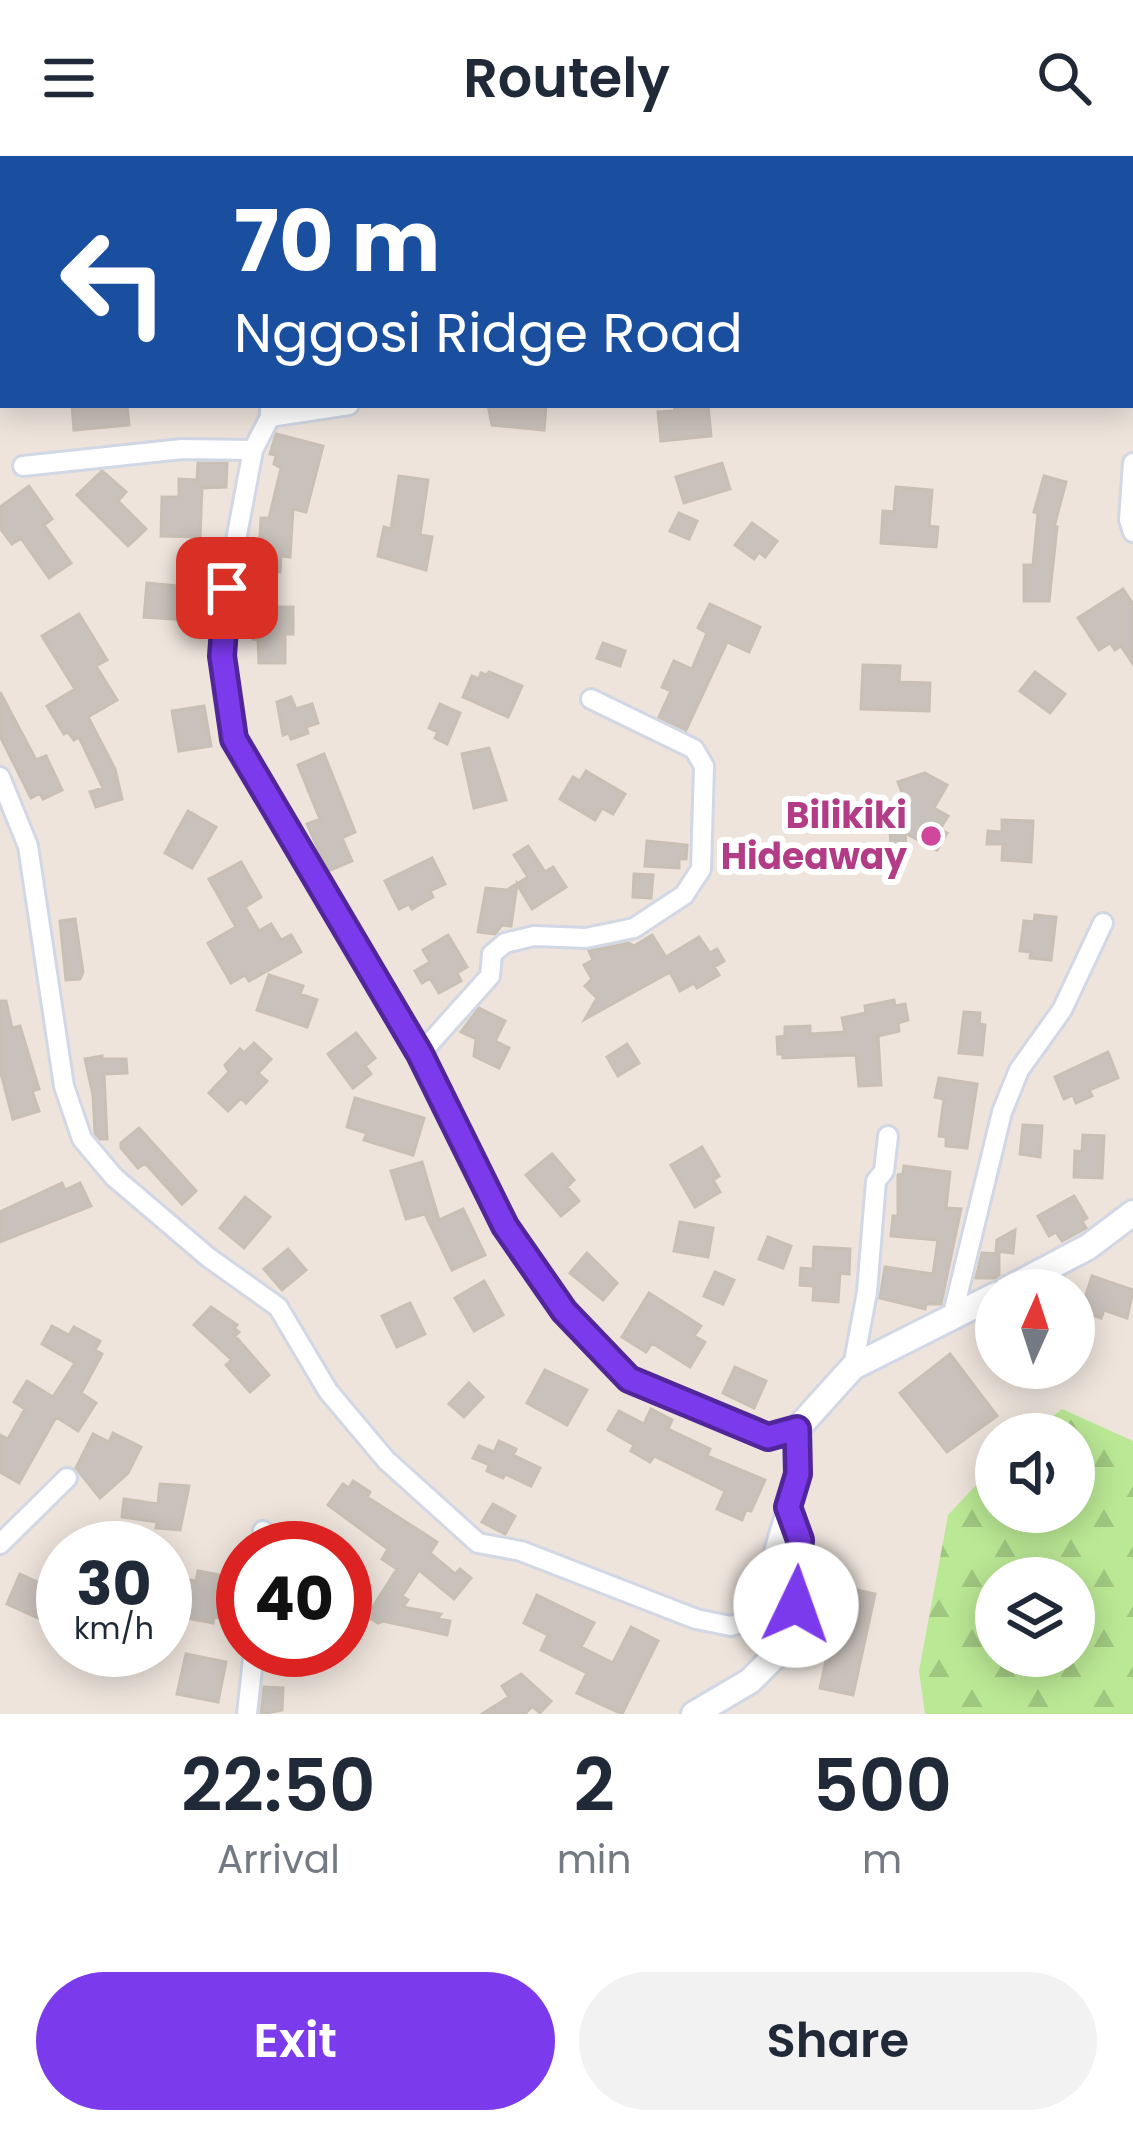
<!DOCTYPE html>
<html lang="en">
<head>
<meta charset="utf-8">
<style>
	body { margin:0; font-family:Poppins,sans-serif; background:#f2f2f3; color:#1f2937; height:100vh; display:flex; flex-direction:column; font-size:45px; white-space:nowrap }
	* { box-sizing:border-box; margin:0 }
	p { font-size:39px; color:#747a83 }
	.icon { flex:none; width:66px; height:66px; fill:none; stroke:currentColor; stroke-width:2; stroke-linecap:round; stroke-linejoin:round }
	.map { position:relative; height:1558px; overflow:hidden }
	.drawer { display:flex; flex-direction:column; background:#fff; flex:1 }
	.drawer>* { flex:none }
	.banner { position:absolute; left:0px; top:0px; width:1134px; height:252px; box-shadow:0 6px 30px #0003; background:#1a4fa0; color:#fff; overflow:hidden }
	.needle { width:78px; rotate:3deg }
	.tools { position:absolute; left:975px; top:1113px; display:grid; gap:24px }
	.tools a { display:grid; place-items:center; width:120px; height:120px; border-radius:50%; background:#fff; box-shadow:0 6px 30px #0003; font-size:60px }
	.speed { position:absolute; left:36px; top:1365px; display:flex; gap:24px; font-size:60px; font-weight:700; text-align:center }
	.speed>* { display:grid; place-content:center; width:156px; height:156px; border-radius:50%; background:#fff; box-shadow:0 6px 30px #0003; line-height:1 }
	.speed small { font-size:30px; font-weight:400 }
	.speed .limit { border:18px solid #d22; background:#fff; color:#111 }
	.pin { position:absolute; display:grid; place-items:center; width:102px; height:102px; color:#fff; margin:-51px; border-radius:24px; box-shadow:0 6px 18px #0006 }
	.me { position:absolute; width:132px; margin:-66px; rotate:3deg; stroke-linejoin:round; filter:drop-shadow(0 0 9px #0008) }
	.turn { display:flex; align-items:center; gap:42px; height:252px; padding:0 36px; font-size:54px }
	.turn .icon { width:156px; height:156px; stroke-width:2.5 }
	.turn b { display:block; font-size:84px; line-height:102px }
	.eta { display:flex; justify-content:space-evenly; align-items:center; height:204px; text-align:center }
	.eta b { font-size:72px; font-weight:600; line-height:84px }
	.action { display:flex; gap:24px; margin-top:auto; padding:24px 36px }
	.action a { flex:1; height:138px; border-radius:72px; background:#7c3aed; color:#fff; font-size:48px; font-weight:600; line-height:138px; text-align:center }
	.action a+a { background:#f2f2f3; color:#1f2937 }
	header { display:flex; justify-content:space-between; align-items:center; height:156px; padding:0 36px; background:#fff; font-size:54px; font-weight:600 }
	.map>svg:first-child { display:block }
</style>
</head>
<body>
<header><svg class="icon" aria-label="menu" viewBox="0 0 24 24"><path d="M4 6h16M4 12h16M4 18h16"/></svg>Routely<svg class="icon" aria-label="search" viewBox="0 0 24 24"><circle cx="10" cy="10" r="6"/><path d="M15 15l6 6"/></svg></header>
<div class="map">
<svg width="1133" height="1558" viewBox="0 0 1133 1558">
	<defs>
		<pattern id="forest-firs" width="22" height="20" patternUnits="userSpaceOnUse" patternTransform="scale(3)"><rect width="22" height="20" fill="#bae894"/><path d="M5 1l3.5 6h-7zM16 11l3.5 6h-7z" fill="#a0c780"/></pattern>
	</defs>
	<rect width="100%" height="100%" fill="#eee4dc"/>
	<!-- forest -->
	<path fill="url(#forest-firs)" fill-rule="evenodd" d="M1062 1253 1133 1285V1558H925L919 1515 948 1359 996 1308V1356H1074V1278H1030ZM996 1422H1074V1500H996Z"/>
	<!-- building -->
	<path fill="#c9c1bb" stroke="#c9c0b5" stroke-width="3" d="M72 249H127L129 269 74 274Z
		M488 249H546L544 274 492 269Z
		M674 249H708L711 280 661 285 658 256 675 255Z
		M276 278 323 290 306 356 293 353 290 401 281 400 280 416 258 415 261 362H269L281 312 274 308 276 299 270 298Z
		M198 307H227L226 331 202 332 200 381 161 380 162 341H179V323L197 324Z
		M722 307 730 333 684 347 676 321Z
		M102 315 126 336 118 345 146 373 128 390 77 339Z
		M399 320 428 324 420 379 432 381 426 414 378 400 384 371 391 373Z
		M1044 320 1066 326 1054 371H1057L1049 445H1024V409H1033L1038 357 1034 356Z
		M29 330 52 363 44 369 71 407 49 422 21 382 12 388 0 372V351Z
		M896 331 932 334 929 370 938 371 936 391 881 387 883 355 894 356Z
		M679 357 697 365 689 383 670 375Z
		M752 367 777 385 765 401 759 396 754 403 735 389Z
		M147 427 189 431 186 464 144 461Z
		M1123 433 1133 448V508L1121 490 1115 494 1110 487 1099 494 1078 462Z
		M710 448 760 471 749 496 727 486 686 574 659 561 671 535 662 531 674 505 692 513 707 477 698 472Z
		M253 451H293V478H285V507H259L258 484 253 483Z
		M79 458 107 504 96 510 117 544 88 561 115 613 122 643 96 651 90 636 103 632 79 581 74 584 68 576 64 578 47 550 75 533 42 480Z
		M603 487 625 495 620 510 597 502Z
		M863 509 900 510 899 526 930 527 929 555 861 553Z
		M489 516 522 530 508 561 463 541 472 520 479 523 481 517 487 519Z
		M1035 516 1065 538 1050 557 1020 535Z
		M0 536 36 604 46 600 62 634 43 643 40 637 31 642 0 580Z
		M291 541 296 553 312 548 318 567 306 571 308 577 291 583 289 577 283 579 277 546Z
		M440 548 460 557 447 588 435 582 438 576 429 572Z
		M204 550 211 590 179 595 172 555Z
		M489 592 506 644 474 652 462 598Z
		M324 598 355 676 342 682 352 705 328 715 307 668 320 663 298 609Z
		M586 615 625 638 613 658 602 652 595 664 560 643 573 621 580 625Z
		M925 617 947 629 934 652 948 660 940 673 947 677 937 694 905 677 906 690 891 691 890 673 898 672 891 654 907 649 898 626Z
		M188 655 216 671 192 712 165 697Z
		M1002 664 1033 665 1031 706 1002 704 1003 688H987L988 675 1002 676Z
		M647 685 687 689 686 703H679V712L645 710Z
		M528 690 545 716 553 711 566 731 532 753 517 728 511 770 502 769 495 778 478 776 486 732 507 734 528 721 514 699Z
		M432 702 445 728 430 735 433 741 412 753 409 748 399 753 385 725Z
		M241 706 261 741 245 751 259 775 271 768 281 784 291 779 301 796 249 825 245 819 231 827 208 787 236 771 209 723Z
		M634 718 653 719 651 742 633 741Z
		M1035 759 1056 761 1051 804 1030 802 1031 796 1020 795 1024 765 1034 766Z
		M75 763 83 816 80 823 66 824 60 765Z
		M448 779 467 811 457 817 461 825 439 837 430 822 422 827 415 815 430 806 423 794Z
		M652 779 666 801 699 781 710 797 717 793 724 805 714 811 719 819 697 832 694 827 680 835 670 816 585 863 597 842 585 830 592 823 584 809 593 804 589 795 629 787 634 790Z
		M269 819 303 830 300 838 317 844 307 871 257 854Z
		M894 844 895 850 905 848 908 864 898 867 899 875 878 880 881 929 859 930 856 899 783 902V898H778L777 881 785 880V871L810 870V878L845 876 842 862 866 857 865 850Z
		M0 845H6L12 872 20 870 39 933 32 935 39 955 13 963 0 914Z
		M479 852 505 865 495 885 509 892 499 912 474 900 476 883 461 876Z
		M964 856 980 857 979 868 985 869 982 899 959 897Z
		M356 877 375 902 365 910 371 918 353 932 328 898Z
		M254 887 271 903 258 917 267 925 246 947 241 942 228 955 209 937 229 916 225 909 240 893 244 897Z
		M627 888 639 907 618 920 607 901Z
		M1108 896 1118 922 1089 934 1092 940 1076 947 1073 939 1064 943 1055 921Z
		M102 900V903H126L127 917 104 918 107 983H100L95 977 93 939 85 903Z
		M939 922 977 928 967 992 946 990V981L939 980 944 943 935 941Z
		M355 942 424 962 413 999 364 984 367 977 347 971Z
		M1023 969 1042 970 1040 1001 1020 998Z
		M139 972 196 1035 182 1048 145 1007 138 1012 121 992V987Z
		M1083 979 1104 980 1102 1022 1074 1021 1075 995 1082 996Z
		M702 991 719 1020 713 1024 720 1036 695 1051 671 1009Z
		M552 998 574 1024 567 1031 579 1045 561 1060 526 1019Z
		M422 1006 439 1064 463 1053 485 1099 452 1114 425 1058 406 1063 391 1015Z
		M904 1010 950 1016 946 1052 961 1053 941 1148H926L925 1153 880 1142 885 1111 933 1118 938 1084 891 1080 893 1060H898V1019L903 1018Z
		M62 1027 65 1034 80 1027 91 1050 0 1086V1056Z
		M1074 1040 1087 1062 1082 1065 1086 1072 1062 1085 1056 1076 1049 1080 1038 1060Z
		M245 1041 270 1061 244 1092 220 1072Z
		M680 1066 713 1072 708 1101 674 1095Z
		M1015 1074 1013 1097 996 1095 997 1084Z
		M768 1081 791 1090 783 1112 759 1103Z
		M814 1091 850 1093 849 1118 840 1117 838 1146 813 1144 814 1130 800 1129 801 1112 813 1113Z
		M288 1093 306 1114 282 1134 264 1113Z
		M587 1097 617 1127 603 1144 570 1117Z
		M982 1097 999 1098V1119L995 1122H976Z
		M715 1116 734 1124 723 1148 704 1140Z
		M1092 1120 1133 1134 1127 1162 1104 1154 1101 1162 1081 1155Z
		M484 1125 503 1159 474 1175 455 1142Z
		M649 1137 701 1170 694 1180 705 1186 690 1211 652 1187 646 1196 622 1181Z
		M410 1147 425 1178 397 1191 382 1160Z
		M211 1151 237 1169 234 1172 239 1176 235 1180 269 1219 250 1236 226 1209 232 1204 194 1169Z
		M52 1170 69 1179 74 1171 100 1185 95 1194 102 1198 81 1237 96 1247 78 1275 56 1261 19 1327 0 1316V1279L8 1283 25 1253 14 1246 27 1225 53 1241 75 1207 42 1188Z
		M950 1198 997 1260 947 1296 900 1237Z
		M735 1211 766 1225 754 1252 723 1237Z
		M545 1214 587 1234 567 1269 527 1247Z
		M469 1227 483 1241 464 1261 449 1248Z
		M651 1253 672 1264 668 1273 710 1293 707 1300 765 1324 751 1355 746 1354 742 1364 717 1353 725 1335 654 1300 650 1306 631 1295 634 1289 608 1274 619 1255 644 1268Z
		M113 1277 141 1291 128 1317 100 1342 76 1312 93 1278 109 1286Z
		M499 1285 516 1293 513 1299 540 1312 531 1330 505 1318 503 1322 487 1315 489 1309 473 1302 479 1290 494 1296Z
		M353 1325 370 1336 367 1341 437 1386 430 1397 455 1418 460 1413 471 1422 454 1443 419 1414 402 1440 408 1444 403 1451 441 1458 437 1463 450 1465 447 1479 383 1465 378 1467 367 1460 397 1413 382 1403 388 1393 328 1349 343 1328 349 1332Z
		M160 1328 189 1330 180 1374 156 1372 157 1366 122 1361 124 1343 158 1348Z
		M493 1348 515 1360 505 1378 482 1366Z
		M198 1415 219 1419 215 1439 236 1443 231 1464 214 1461 213 1467 187 1462 190 1448 185 1447 190 1424 196 1425Z
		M20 1418 48 1431 52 1423 63 1427V1455L56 1470 7 1448Z
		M842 1431 875 1438 853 1539 820 1532Z
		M537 1439 594 1467 581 1491 613 1507 631 1471 658 1485 622 1558 577 1537 587 1517 541 1494 548 1479 524 1467Z
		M186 1498 226 1506 218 1546 177 1538Z
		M521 1518 551 1545 540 1557 532 1550 525 1558H482L509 1541 502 1530Z
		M264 1531 283 1532 282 1554 261 1558Z"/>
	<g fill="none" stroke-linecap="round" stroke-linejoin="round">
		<defs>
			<path id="minor" d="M618 0 620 3
				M39 3 41 0
				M301 3 303 0
				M739 3 741 0
				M0 44 3 43
				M270 249V261L253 294 227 432 222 500 234 583 420 898 505 1070 564 1155 629 1223 768 1281 797 1273
				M270 261 349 249
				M1133 307 1129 364 1133 376
				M23 310 182 293 253 294
				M0 621 28 690 64 930 82 983 114 1021 208 1101 278 1151 328 1235 386 1304 478 1387 521 1395 696 1463 731 1470 747 1465C769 1430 773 1390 788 1351
				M420 898 490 820 492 798 505 787 534 780 586 782 634 772 684 739 701 713 704 610 694 593 591 543
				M952 1162 1002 956 1019 914 1062 854 1103 767
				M853 1211 867 1136 876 1025 884 1015 888 980
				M263 1375 264 1392
				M0 1388 67 1322
				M247 1558 254 1494"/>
			<path id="tertiary" d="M1006 1134 1088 1091 1133 1057
				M694 1558 750 1525 780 1495 796 1449 800 1384 788 1351 798 1318 797 1273 853 1211 996 1139"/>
		</defs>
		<!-- minor casing -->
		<use href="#minor" stroke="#d1d7e5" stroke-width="24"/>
		<!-- tertiary casing -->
		<use href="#tertiary" stroke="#d1d7e5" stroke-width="30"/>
		<!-- minor -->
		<use href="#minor" stroke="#fff" stroke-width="18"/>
		<!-- tertiary -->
		<use href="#tertiary" stroke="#fff" stroke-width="24"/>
	</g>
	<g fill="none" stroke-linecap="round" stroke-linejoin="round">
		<defs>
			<path id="route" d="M227 432 222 500 234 583 420 898 505 1070 564 1155 629 1223 768 1281 797 1273 798 1318 788 1351 800 1384 796 1449"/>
		</defs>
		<!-- route casing -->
		<use href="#route" stroke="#51269a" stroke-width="30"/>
		<!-- route -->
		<use href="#route" stroke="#7c3aed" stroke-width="21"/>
	</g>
	<!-- markers -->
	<circle fill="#d1479c" stroke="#fff" stroke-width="4.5" cx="931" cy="680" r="12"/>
	<g text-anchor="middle" stroke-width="12" stroke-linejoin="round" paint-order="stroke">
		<!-- hotel labels -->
		<g font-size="36" font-weight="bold" fill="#b23c85" stroke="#fff" text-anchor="end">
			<text x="907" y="672">Bilikiki<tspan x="907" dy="41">Hideaway</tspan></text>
		</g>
	</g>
</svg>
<div class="tools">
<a><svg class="needle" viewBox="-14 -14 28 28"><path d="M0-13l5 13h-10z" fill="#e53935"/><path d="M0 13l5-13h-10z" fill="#747a83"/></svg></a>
<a><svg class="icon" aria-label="sound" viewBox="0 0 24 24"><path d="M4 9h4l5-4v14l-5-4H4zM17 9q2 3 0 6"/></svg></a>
<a><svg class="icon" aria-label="layers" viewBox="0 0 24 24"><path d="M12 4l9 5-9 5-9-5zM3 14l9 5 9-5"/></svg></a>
</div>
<div class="speed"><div>30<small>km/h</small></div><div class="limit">40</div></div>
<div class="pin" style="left:227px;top:432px;background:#d93025"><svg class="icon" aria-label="arrive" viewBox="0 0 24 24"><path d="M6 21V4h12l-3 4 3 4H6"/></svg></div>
<svg class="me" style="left:796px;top:1449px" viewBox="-20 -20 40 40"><circle r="19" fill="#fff"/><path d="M0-13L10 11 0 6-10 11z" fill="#7c3aed"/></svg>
<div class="banner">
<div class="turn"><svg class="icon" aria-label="left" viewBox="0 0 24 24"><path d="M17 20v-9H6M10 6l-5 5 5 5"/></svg><div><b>70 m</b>Nggosi Ridge Road</div></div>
</div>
</div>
<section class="drawer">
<div class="eta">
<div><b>22:50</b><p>Arrival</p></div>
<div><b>2</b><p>min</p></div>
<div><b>500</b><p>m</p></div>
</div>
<div class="action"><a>Exit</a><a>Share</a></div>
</section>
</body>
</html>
